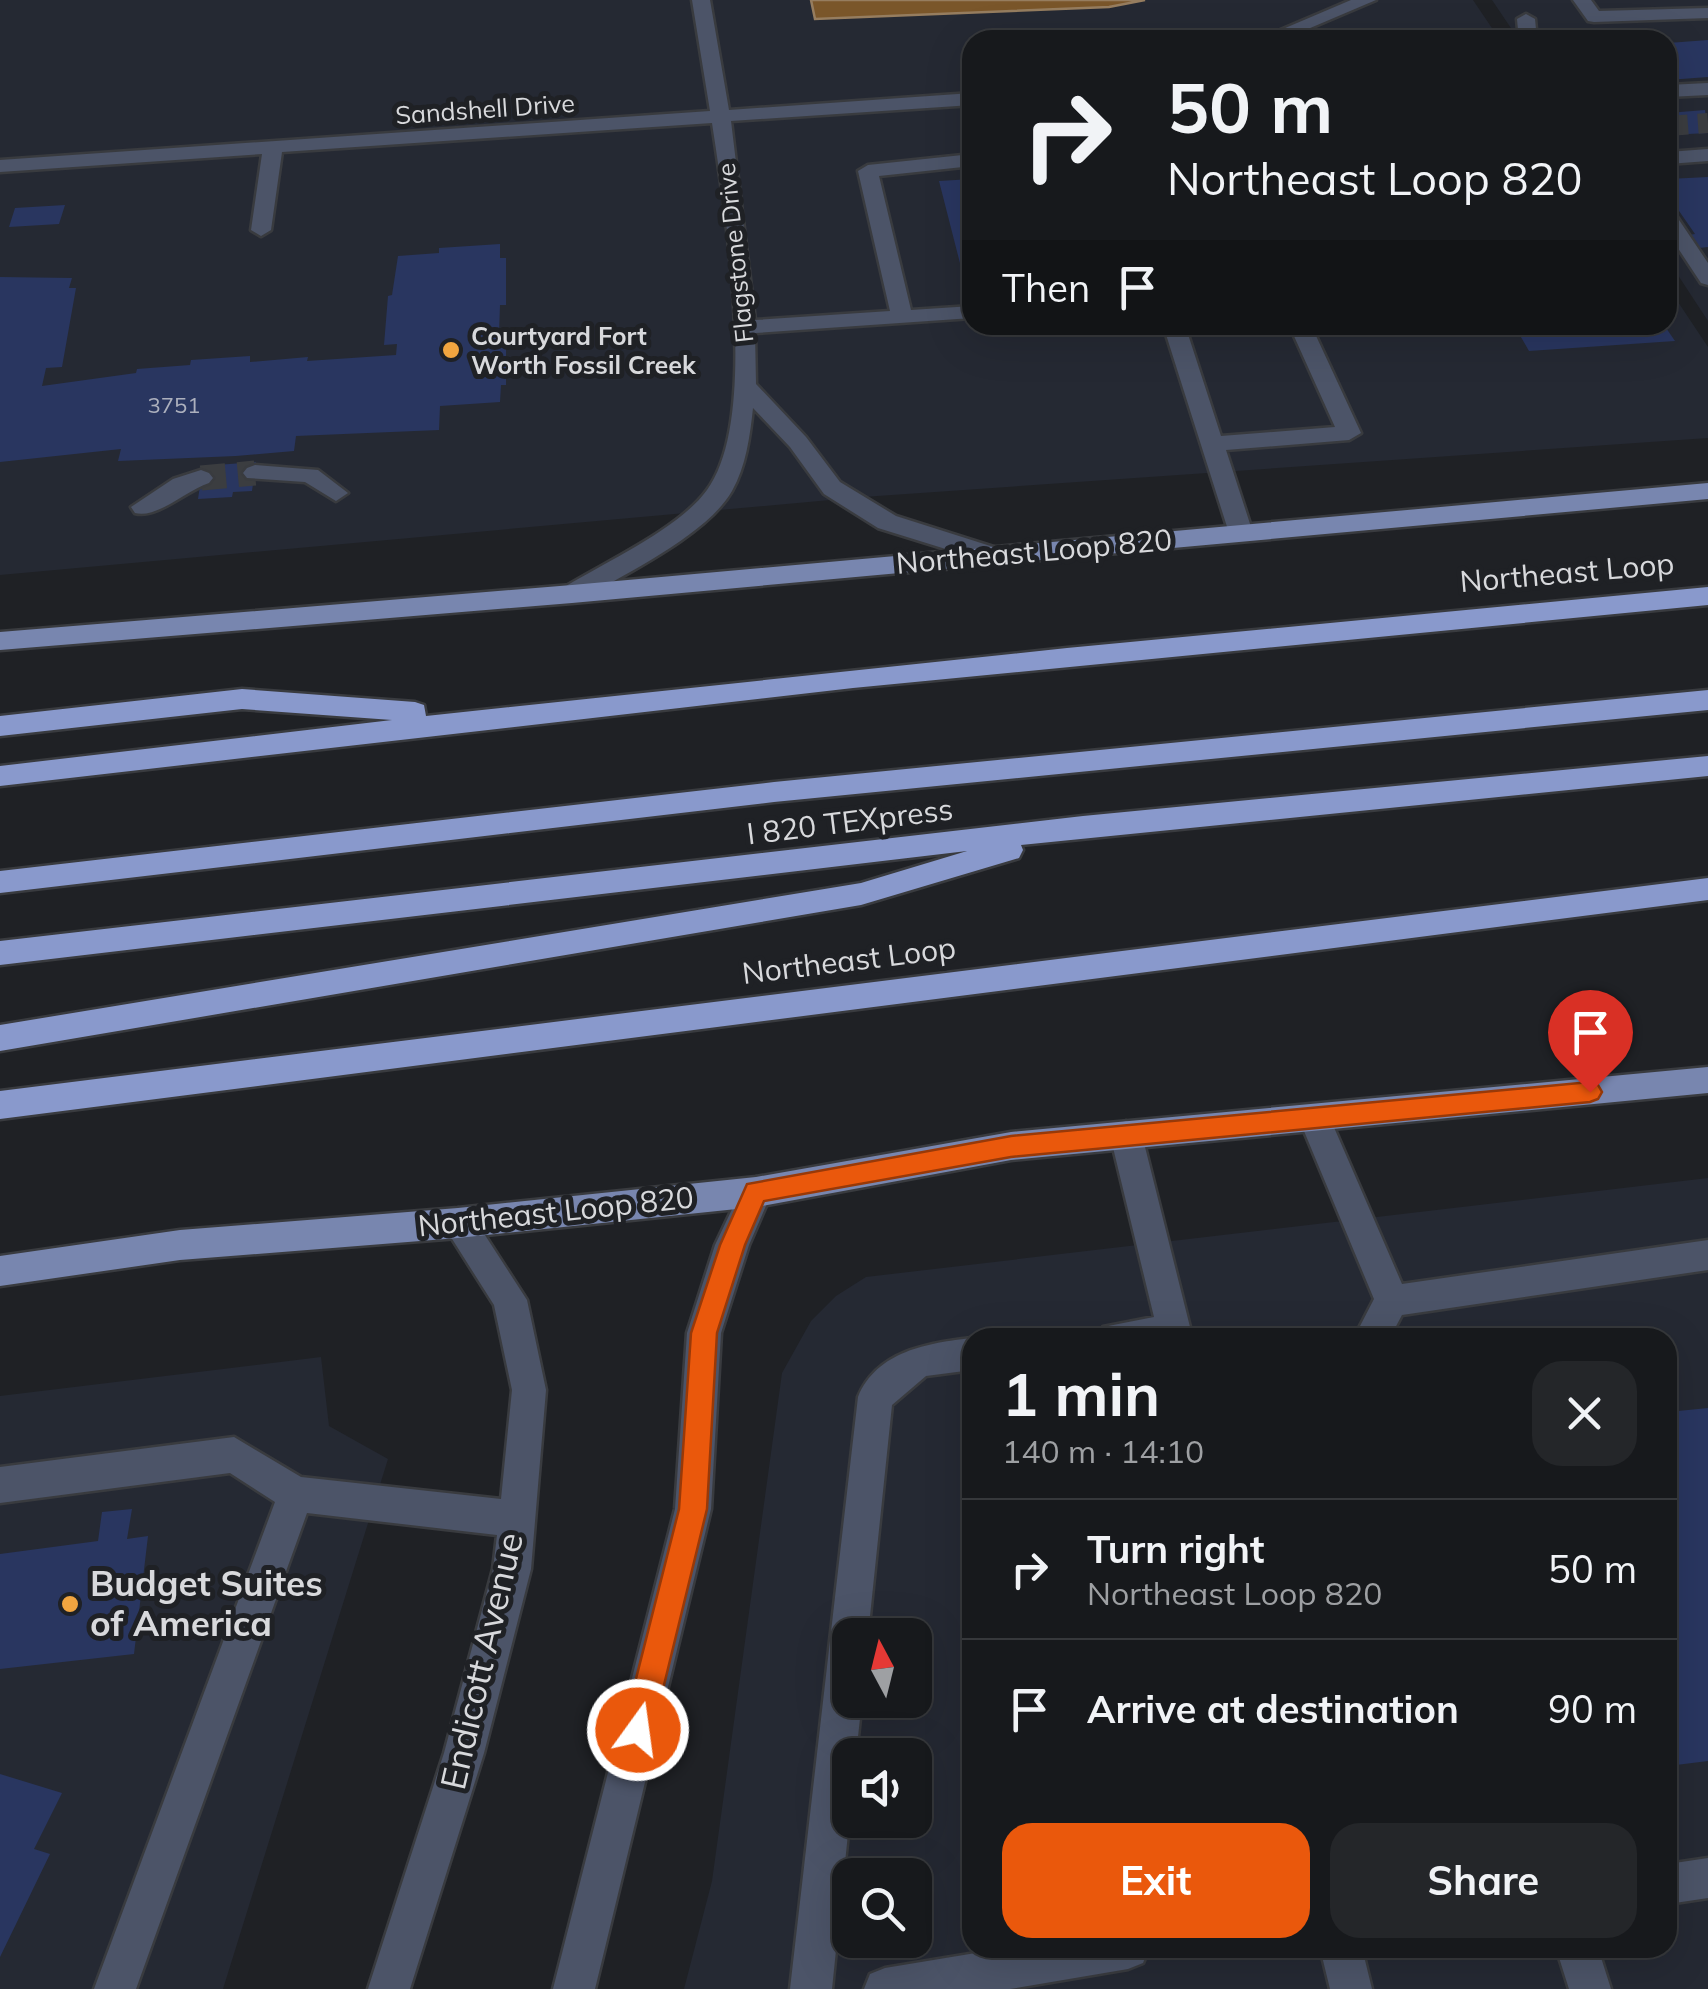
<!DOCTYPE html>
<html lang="en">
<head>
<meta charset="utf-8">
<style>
	body { margin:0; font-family:Mulish,sans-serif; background:#242629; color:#f1f3f6; height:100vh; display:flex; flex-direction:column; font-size:38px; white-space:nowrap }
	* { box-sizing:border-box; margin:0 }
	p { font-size:32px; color:#9ea0a3 }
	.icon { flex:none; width:55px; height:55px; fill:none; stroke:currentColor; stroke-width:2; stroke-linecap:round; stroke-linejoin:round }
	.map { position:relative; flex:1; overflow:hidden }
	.side { position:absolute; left:962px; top:1328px; width:715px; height:630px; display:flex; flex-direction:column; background:#17191c; border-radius:30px; box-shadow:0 10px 40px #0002,0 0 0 2px #36383b }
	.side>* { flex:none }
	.guide { position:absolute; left:962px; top:30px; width:715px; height:305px; border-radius:30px; box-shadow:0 10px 40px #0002,0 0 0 2px #36383b; background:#17191c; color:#f1f3f6; overflow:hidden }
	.needle { width:65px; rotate:353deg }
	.tools { position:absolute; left:832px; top:1618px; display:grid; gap:20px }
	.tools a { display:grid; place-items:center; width:100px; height:100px; border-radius:20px; background:#17191c; box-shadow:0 10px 40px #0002,0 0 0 2px #36383b; font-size:50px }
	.pin { position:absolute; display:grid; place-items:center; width:85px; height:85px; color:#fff; margin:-102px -42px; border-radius:50% 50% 50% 0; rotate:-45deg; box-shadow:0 0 10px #0007 }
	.pin .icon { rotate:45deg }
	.me { position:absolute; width:110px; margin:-55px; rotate:14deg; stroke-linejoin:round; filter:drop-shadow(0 0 8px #0008) }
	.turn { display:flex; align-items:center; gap:35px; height:210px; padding:0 40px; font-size:45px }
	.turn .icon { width:130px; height:130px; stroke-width:2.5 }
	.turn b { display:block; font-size:70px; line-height:85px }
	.then { display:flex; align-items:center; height:95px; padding:0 40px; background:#0003; gap:20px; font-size:38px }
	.round { display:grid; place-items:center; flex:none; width:105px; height:105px; border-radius:30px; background:#242629 }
	.overview { display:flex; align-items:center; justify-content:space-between; height:170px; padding:0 40px }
	h1 { font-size:60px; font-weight:700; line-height:75px }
	.cta { display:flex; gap:20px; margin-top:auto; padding:20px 40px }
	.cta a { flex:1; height:115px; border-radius:30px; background:#ea580c; color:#fff; font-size:40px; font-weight:700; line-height:115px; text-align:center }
	.cta a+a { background:#242629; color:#f1f3f6 }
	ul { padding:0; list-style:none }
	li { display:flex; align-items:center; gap:30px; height:140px; padding:0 40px; border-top:2px solid #36383b }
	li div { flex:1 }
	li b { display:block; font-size:38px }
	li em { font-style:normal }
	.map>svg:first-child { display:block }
</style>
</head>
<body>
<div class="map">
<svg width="1708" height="1989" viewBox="0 0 1708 1989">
	<rect width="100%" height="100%" fill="#1f2125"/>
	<!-- built -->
	<path fill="#252933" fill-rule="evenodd" d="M0 0H1473L1500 40H972V325H1668V287L1708 347V438L863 497 0 575Z
		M1492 0H1708V321L1668 260V40H1519Z
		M1708 1178V1989H684L712 1881 782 1373 811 1321 836 1296 866 1277ZM972 1338H1668V1948H972ZM850 1635H915V1700H850ZM850 1755H915V1820H850ZM850 1875H915V1940H850Z
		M321 1357 329 1426 388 1459 223 1989H0V1396Z"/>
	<!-- water -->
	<path fill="#7a562a" stroke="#967d5f" stroke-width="2.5" d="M811 0H1145L1109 7 815 19Z"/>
	<!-- building -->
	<path fill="#293660" d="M1708 40V77L1668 80V43Z
		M1705 110 1708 133 1668 135V113Z
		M1708 177V247L1699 248 1689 235 1695 234 1668 195V179Z
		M972 179V270L962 271 939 181Z
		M65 205 59 224 9 227 15 208Z
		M500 244V258H506V305H500L499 334 506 333V385H501L500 402 440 406 439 430 296 436 294 451 236 456 118 461 121 449 0 462V277L72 278 69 288H76L62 367 46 368 42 386 136 373 137 369 190 365 191 360 250 356V362L308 357 307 361 396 355 397 344 384 345 388 296 392 295 398 256 439 253V248Z
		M1514 325H1664L1675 341 1529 351Z
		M256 462 252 491 233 492 232 497 198 499 203 466Z
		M1708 1408V1761L1668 1766V1412Z
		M132 1509 127 1539 148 1536 134 1654 0 1669V1554L98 1541 102 1512Z
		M0 1774 62 1793 34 1849 50 1854 0 1957Z"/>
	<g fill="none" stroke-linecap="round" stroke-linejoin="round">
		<!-- minor-tunnel-far1 -->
		<path stroke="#3b3d40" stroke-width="20" stroke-dasharray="20 10" stroke-linecap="butt" d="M1668 126 1708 123"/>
		<!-- minor-tunnel -->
		<path stroke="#3b3d40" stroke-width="25" stroke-dasharray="25 12" stroke-linecap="butt" d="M201 478 255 473"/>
		<defs>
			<path id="minor" d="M692 0H710L729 110 972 93V105L731 121 755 320 890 311 858 171 868 165 972 154V166L879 176 911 310 972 306V318L755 333 756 384 806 437 840 482 896 516 1003 550 1006 556 1003 562 994 564 878 528 824 494 790 447 753 408C750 436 746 466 732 491 707 535 624 574 581 600H563L559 594 563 588C605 562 679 529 707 490 760 418 725 209 712 123L282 152 271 230 261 236 251 230 262 154 0 172V160L710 111Z
				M1351 0H1376L1282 40H1257Z
				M1573 0H1591L1599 11 1708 8V18L1594 22 1588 21Z
				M1526 14 1535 19 1537 40H1519L1517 19Z
				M1708 83V95L1668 97V85Z
				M1708 149V161L1668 164V152Z
				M1668 212 1675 214 1708 263V285L1701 283 1668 233Z
				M1163 325H1185L1221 436 1335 427 1289 325H1311L1361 433 1349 440 1226 450 1253 533 1250 539H1232L1229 533Z
				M255 465 318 470 348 493 336 501 305 482 247 478 243 473 247 468Z
				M201 470 209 473 213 478 209 483C187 490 157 519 135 513L131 507 173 479Z
				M1315 1105 1326 1109 1402 1284 1708 1240V1270L1402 1315 1394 1330 1397 1338H1363L1359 1328 1374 1299 1299 1119 1304 1109Z
				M1126 1121 1137 1125 1142 1135 1191 1331 1188 1338H1098L1103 1327 1154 1317 1110 1135 1115 1125Z
				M756 1177 767 1182 772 1192 749 1245 721 1333 711 1509 595 1989H553L675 1509 687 1333 715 1245 745 1182Z
				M458 1208 470 1212 527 1300 546 1390 531 1569 484 1753 410 1989H368L444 1753 493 1569 497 1535 307 1513 136 1989H94L275 1502 230 1473 0 1503V1467L234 1437 301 1477 501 1499 512 1390 494 1305 442 1223 446 1212Z
				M972 1338V1370L926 1376 892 1405 868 1635H850V1700H862L856 1755H850V1814L832 1989H790L858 1397C877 1351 928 1343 972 1338Z
				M1708 1858V1898L1668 1904V1864Z
				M1006 1948H1149L1143 1963 1128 1969 1010 1989H864L870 1974 885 1968Z
				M1320 1948H1362L1372 1989H1330Z
				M1556 1948H1598L1611 1989H1569Z"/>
			<path id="major" d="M1708 483V499L572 603 0 650V632L572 585Z
				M1708 1067V1093L1011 1160 756 1207 458 1238 180 1260 0 1286V1256L180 1230 458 1208 756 1177 1011 1132Z"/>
			<path id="highway" d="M1708 587V605L853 688 0 786V766L392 720 242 709 0 736V716L242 689 415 702 424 705 426 716 1067 648Z
				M1708 690V710L774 802 0 893V871L774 782Z
				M1708 756V776L1021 845 1023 850 1019 858 861 905 0 1051V1025L861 883 967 851 0 965V941L1083 816Z
				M1708 878V900L0 1119V1091Z"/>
		</defs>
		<!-- minor casing -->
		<use href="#minor" stroke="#393b3f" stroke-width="5"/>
		<!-- major casing -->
		<use href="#major" stroke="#393b3f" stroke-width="5"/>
		<!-- highway casing -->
		<use href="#highway" stroke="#393b3f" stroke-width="5"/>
		<!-- minor -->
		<use href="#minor" fill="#4c5468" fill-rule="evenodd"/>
		<!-- major -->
		<use href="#major" fill="#7886af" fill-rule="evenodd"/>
		<!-- highway -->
		<use href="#highway" fill="#8999cc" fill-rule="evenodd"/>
	</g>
	<!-- route -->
	<path fill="#ea580c" stroke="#983908" stroke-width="2.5" d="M1590 1082 1598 1085 1602 1092 1598 1099 1590 1102 1011 1157 764 1201 745 1245 717 1333 707 1509 653 1730 648 1741 638 1745 628 1741 623 1730 679 1509 691 1333 720 1245 747 1184 1011 1136Z"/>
	<!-- markers -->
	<g fill="#f1a540" stroke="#1f2125" stroke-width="4">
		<circle cx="451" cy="350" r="10"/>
		<circle cx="70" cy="1604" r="10"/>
	</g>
	<g text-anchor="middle" stroke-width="10" stroke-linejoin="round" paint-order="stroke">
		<!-- far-number labels -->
		<g font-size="22" fill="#acb0bd">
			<text x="174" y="413">3751</text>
		</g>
		<!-- far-street labels -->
		<g font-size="25" fill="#d8d9dc" stroke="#1f2125">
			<text transform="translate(485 109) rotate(-4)" y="9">Sandshell Drive</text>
			<text transform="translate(735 253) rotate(-96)" y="9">Flagstone Drive</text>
		</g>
		<!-- far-poi labels -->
		<g font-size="25" font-weight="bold" fill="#d8d9dc" stroke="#1f2125" text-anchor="start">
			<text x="471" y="345">Courtyard Fort<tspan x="471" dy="29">Worth Fossil Creek</tspan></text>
		</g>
		<!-- street labels -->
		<g font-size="30" fill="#d8d9dc" stroke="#1f2125">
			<text transform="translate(1034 552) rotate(-5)" y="10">Northeast Loop 820</text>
			<text transform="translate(1567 573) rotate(-5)" y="10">Northeast Loop</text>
			<text transform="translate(850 822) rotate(-7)" y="10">I 820 TEXpress</text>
			<text transform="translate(849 961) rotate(-7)" y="10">Northeast Loop</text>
			<text transform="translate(556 1212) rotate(-6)" y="10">Northeast Loop 820</text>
		</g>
		<!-- near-poi labels -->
		<g font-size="35" font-weight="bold" fill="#d8d9dc" stroke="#1f2125" text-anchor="start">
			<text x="90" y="1596">Budget Suites<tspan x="90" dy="40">of America</tspan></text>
		</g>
		<!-- near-street labels -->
		<g font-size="35" fill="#d8d9dc" stroke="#1f2125">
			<text transform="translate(482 1661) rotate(-77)" y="12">Endicott Avenue</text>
		</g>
	</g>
</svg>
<div class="tools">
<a><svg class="needle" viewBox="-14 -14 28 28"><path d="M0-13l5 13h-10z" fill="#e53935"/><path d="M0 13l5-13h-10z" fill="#9ea0a3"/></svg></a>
<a><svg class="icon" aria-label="sound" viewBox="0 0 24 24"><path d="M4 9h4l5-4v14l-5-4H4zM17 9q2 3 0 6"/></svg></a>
<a><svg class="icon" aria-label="search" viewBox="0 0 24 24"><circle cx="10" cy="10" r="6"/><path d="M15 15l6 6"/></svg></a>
</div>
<div class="pin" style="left:1590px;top:1092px;background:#d93025"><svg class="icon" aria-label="arrive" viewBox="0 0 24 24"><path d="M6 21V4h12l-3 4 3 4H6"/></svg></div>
<svg class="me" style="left:638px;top:1730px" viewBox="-20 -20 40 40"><circle r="17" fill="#ea580c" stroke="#fff" stroke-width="3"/><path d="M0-11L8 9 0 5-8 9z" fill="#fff"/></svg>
<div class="guide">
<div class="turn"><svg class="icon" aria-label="right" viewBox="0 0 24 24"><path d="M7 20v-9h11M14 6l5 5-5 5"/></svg><div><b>50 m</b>Northeast Loop 820</div></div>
<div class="then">Then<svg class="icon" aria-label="arrive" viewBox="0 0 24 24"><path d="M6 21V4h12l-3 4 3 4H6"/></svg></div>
</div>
<section class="side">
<div class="overview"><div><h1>1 min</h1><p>140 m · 14:10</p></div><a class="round"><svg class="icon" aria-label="close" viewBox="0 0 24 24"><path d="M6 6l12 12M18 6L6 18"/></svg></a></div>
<ul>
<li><svg class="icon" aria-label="right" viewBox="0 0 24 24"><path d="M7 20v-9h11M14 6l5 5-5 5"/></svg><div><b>Turn right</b><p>Northeast Loop 820</p></div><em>50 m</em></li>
<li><svg class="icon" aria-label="arrive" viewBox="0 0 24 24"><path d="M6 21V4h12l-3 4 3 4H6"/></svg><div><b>Arrive at destination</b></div><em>90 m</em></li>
</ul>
<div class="cta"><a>Exit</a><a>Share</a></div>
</section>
</div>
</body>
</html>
